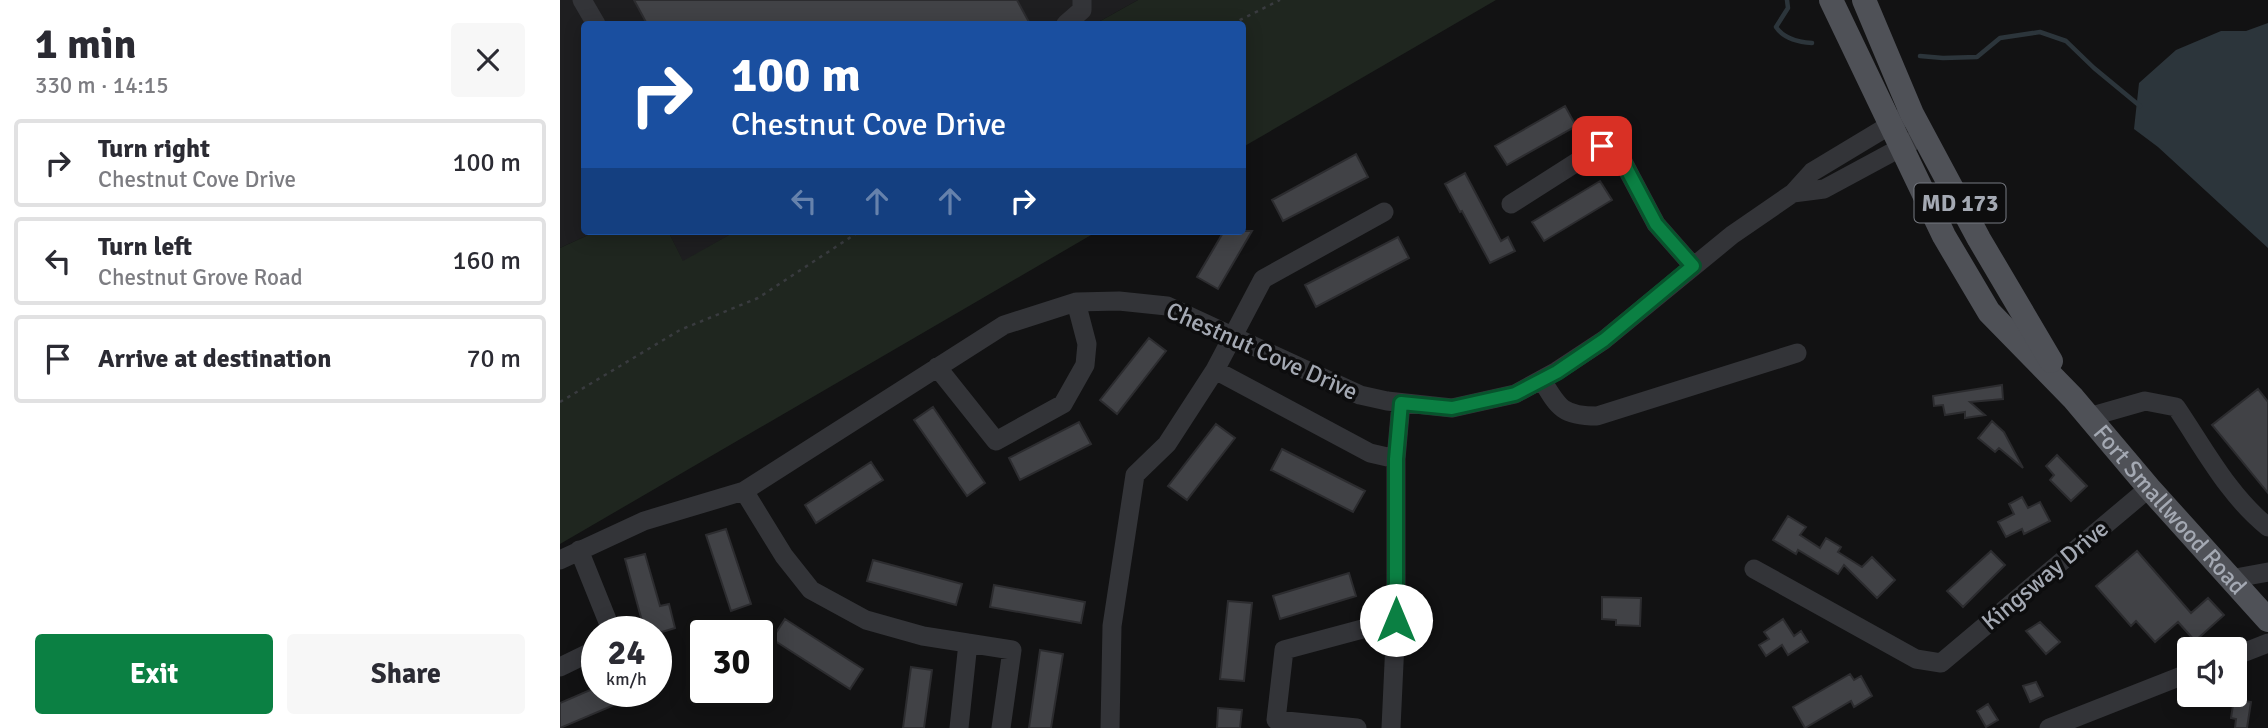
<!DOCTYPE html>
<html lang="en">
<head>
<meta charset="utf-8">
<style>
	body { margin:0; font-family:Signika,sans-serif; background:#f7f7f7; color:#2b2b33; height:100vh; display:flex; flex-direction:column; font-size:26px; white-space:nowrap }
	* { box-sizing:border-box; margin:0 }
	p { font-size:23px; color:#7c7c81 }
	.icon { flex:none; width:38px; height:38px; fill:none; stroke:currentColor; stroke-width:2; stroke-linecap:round; stroke-linejoin:round }
	.map { position:relative; flex:1; overflow:hidden }
	.sheet { display:flex; flex-direction:column; background:#fff; width:560px }
	.sheet>* { flex:none }
	.guide { position:absolute; left:21px; top:21px; width:665px; height:214px; border-radius:7px; box-shadow:0 4px 18px #0003; background:#1a4fa0; color:#fff; overflow:hidden }
	.fabs { position:absolute; left:1617px; top:637px; display:grid; gap:14px }
	.fabs a { display:grid; place-items:center; width:70px; height:70px; border-radius:7px; background:#fff; box-shadow:0 4px 18px #0003; font-size:35px }
	.speed { position:absolute; left:21px; top:616px; display:flex; gap:14px; font-size:35px; font-weight:700; text-align:center }
	.speed>* { display:grid; place-content:center; width:91px; height:91px; border-radius:50%; background:#fff; box-shadow:0 4px 18px #0003; line-height:1 }
	.speed small { font-size:18px; font-weight:400 }
	.speed .limit { border:4px solid #111; border-radius:10px; background:#fff; color:#111 }
	.pin { position:absolute; display:grid; place-items:center; width:60px; height:60px; color:#fff; margin:-30px; border-radius:14px; box-shadow:0 4px 10px #0006 }
	.me { position:absolute; width:77px; margin:-38px; rotate:0deg; stroke-linejoin:round; filter:drop-shadow(0 0 5px #0008) }
	.turn { display:flex; align-items:center; gap:24px; height:147px; padding:0 35px; font-size:32px }
	.turn .icon { width:91px; height:91px; stroke-width:2.5 }
	.turn b { display:block; font-size:49px; line-height:60px }
	.lanes { display:flex; align-items:center; height:66px; padding:0 35px; background:#0003; justify-content:center; gap:35px; direction:ltr }
	.lanes .off { opacity:.35 }
	.round { display:grid; place-items:center; flex:none; width:74px; height:74px; border-radius:7px; background:#f7f7f7 }
	.summary { display:flex; align-items:center; justify-content:space-between; height:119px; padding:0 35px }
	h1 { font-size:42px; font-weight:700; line-height:52px }
	.action { display:flex; gap:14px; margin-top:auto; padding:14px 35px }
	.action a { flex:1; height:80px; border-radius:7px; background:#0b8043; color:#fff; font-size:28px; font-weight:700; line-height:80px; text-align:center }
	.action a+a { background:#f7f7f7; color:#2b2b33 }
	ul { padding:0; list-style:none }
	li { display:flex; align-items:center; gap:21px; height:88px; margin:0 14px 10px; padding:0 21px; border:4px solid #e1e1e2; border-radius:7px }
	li div { flex:1 }
	li b { display:block; font-size:26px }
	li em { font-style:normal }
	main { display:flex; flex:1; min-height:0 }
	.map>svg:first-child { display:block }
</style>
</head>
<body>
<main>
<section class="sheet">
<div class="summary"><div><h1>1 min</h1><p>330 m · 14:15</p></div><a class="round"><svg class="icon" aria-label="close" viewBox="0 0 24 24"><path d="M6 6l12 12M18 6L6 18"/></svg></a></div>
<ul>
<li><svg class="icon" aria-label="right" viewBox="0 0 24 24"><path d="M7 20v-9h11M14 6l5 5-5 5"/></svg><div><b>Turn right</b><p>Chestnut Cove Drive</p></div><em>100 m</em></li>
<li><svg class="icon" aria-label="left" viewBox="0 0 24 24"><path d="M17 20v-9H6M10 6l-5 5 5 5"/></svg><div><b>Turn left</b><p>Chestnut Grove Road</p></div><em>160 m</em></li>
<li><svg class="icon" aria-label="arrive" viewBox="0 0 24 24"><path d="M6 21V4h12l-3 4 3 4H6"/></svg><div><b>Arrive at destination</b></div><em>70 m</em></li>
</ul>
<div class="action"><a>Exit</a><a>Share</a></div>
</section>
<div class="map">
<svg width="1708" height="728" viewBox="0 0 1708 728">
	<rect width="100%" height="100%" fill="#121213"/>
	<!-- built -->
	<path fill="#1e1e20" d="M0 0H578L535 24H24V231H37L0 248Z
		M108 231H176L123 262Z"/>
	<!-- green -->
	<path fill="#1f261f" d="M578 0H936L683 147 682 24H535Z
		M37 231H108L123 261 176 231H538L0 544V248Z"/>
	<!-- water -->
	<path fill="#2c353b" d="M1708 23V248L1598 147 1574 129 1579 83 1616 50 1661 31H1686Z"/>
	<g fill="none" stroke-linecap="round" stroke-linejoin="round">
		<!-- stream -->
		<path stroke="#2c353b" stroke-width="4.5" d="M1227 0 1228 8 1216 27C1224 39 1238 42 1252 43
			M1360 56 1383 58 1417 57 1440 38 1480 32 1506 41 1534 68 1580 106"/>
	</g>
	<!-- building -->
	<path fill="#414246" stroke="#2c2c2f" stroke-width="2" d="M74 0H457L470 24H87Z
		M1005 106 1016 126 947 165 935 146Z
		M796 154 808 177 723 221 712 200Z
		M905 173 941 241 948 237 955 251 930 263 902 211 900 212 885 184Z
		M1040 181 1052 200 984 241 972 222Z
		M664 231H692L658 289 637 277Z
		M838 237 849 258 756 307 745 285Z
		M589 338 606 351 557 414 540 400Z
		M1442 385 1443 399 1410 402 1425 415 1405 418V412L1385 415 1383 405 1374 406 1373 396Z
		M1698 389 1708 402V493L1652 425Z
		M373 407 425 483 407 496 354 420Z
		M1432 421 1444 432 1463 468 1439 448 1435 452 1418 438Z
		M519 422 531 444 460 480 449 458Z
		M656 424 675 438 627 500 608 486Z
		M722 449 805 491 793 512 711 470Z
		M1497 455 1527 486 1511 501 1490 480 1494 475 1486 466Z
		M311 462 323 480 256 523 245 505Z
		M1462 497 1468 508 1480 502 1490 521 1464 534 1462 529 1446 537 1438 522 1454 514 1449 504Z
		M1228 516 1246 527 1240 535 1260 548 1266 538 1281 547 1278 552 1302 567 1312 557 1335 580 1317 598 1284 565 1278 574 1238 550 1236 554 1213 540Z
		M166 529 191 604 171 611 146 535Z
		M1431 551 1445 565 1403 607 1387 591Z
		M1577 551 1631 613 1648 598 1664 615 1635 641 1618 622 1595 642 1576 621 1571 626 1536 586Z
		M85 554 100 606 109 604 115 628 102 632H85L65 559Z
		M313 560 402 584 396 605 307 581Z
		M789 573 796 596 720 619 713 596Z
		M434 585 525 602 521 623 430 607Z
		M1042 597 1081 598 1080 626 1056 625V620L1042 619Z
		M668 601 692 603 684 681 660 679Z
		M225 619 303 669 290 689 212 639Z
		M1223 619 1234 636 1241 631 1248 642 1228 655 1222 645 1206 656 1199 645 1209 639 1204 632Z
		M1480 622 1500 642 1486 654 1466 631Z
		M480 650 503 654 491 728H469Z
		M351 667 372 670 364 728H343Z
		M1290 674 1294 680 1301 676 1312 696 1294 707 1291 701 1245 728 1233 707Z
		M1476 682 1483 696 1470 702 1463 686Z
		M37 687V691H87L0 728V703Z
		M1674 699 1691 702 1687 728H1675L1676 719 1671 718Z
		M1428 704 1438 720 1426 727 1417 711Z
		M658 708 682 710 680 728H657Z"/>
	<g fill="none" stroke-linecap="round" stroke-linejoin="round">
		<!-- path -->
		<path stroke="#393b3f" stroke-width="2.5" stroke-dasharray="3.5 5" stroke-linecap="butt" d="M672 24 720 0
			M0 402 120 330 198 298 300 231"/>
		<!-- minor -->
		<path stroke="#333438" stroke-width="19" d="M22 0 36 24
			M506 24 522 10V0
			M1233 193 1264 189 1353 141
			M951 204 1042 146C1051 146 1054 149 1060 156L1096 224 1133 266
			M824 212 703 279 655 370 810 453 836 459
			M377 367 436 441 503 404 525 365 527 344 516 302
			M982 380C998 407 1002 416 1037 416L1237 353
			M1529 417 1585 401 1616 407C1644 448 1668 495 1708 527
			M184 491 224 556 251 590 306 620 363 636 452 650 441 728
			M19 550 52 632
			M0 560 84 521 184 491 444 325 516 302 559 301 607 306 800 395 827 401 892 408 955 394 997 371 1044 340 1172 235 1233 193 1252 172 1340 119
			M1194 569 1356 659 1381 663 1589 488
			M1670 579 1708 572
			M1675 656 1708 643
			M0 667 37 649
			M399 728 408 643
			M550 728 552 626 575 475 607 444 655 370
			M797 728 716 720 724 650 836 620
			M831 728 836 620V459L841 403
			M1489 728 1629 673"/>
		<!-- major -->
		<g stroke="#4f5157" stroke-width="24">
			<path id="s1" d="M1271 0 1384 236 1429 312 1513 398 1589 488 1708 620"/>
			<path d="M1304 0 1352 114 1419 239 1491 361"/>
		</g>
	</g>
	<g fill="none" stroke-linecap="round" stroke-linejoin="round">
		<defs>
			<path id="route" d="M836 620V459L841 403 892 408 955 394 997 372 1044 340 1133 266 1096 224 1060 156 1054 148 1042 146"/>
		</defs>
		<!-- route casing -->
		<use href="#route" stroke="#07532c" stroke-width="18"/>
		<!-- route -->
		<use href="#route" stroke="#0b8043" stroke-width="12"/>
	</g>
	<g text-anchor="middle" stroke-width="7" stroke-linejoin="round" paint-order="stroke">
		<!-- shield labels -->
		<rect fill="#0d0d0e" stroke="#777a82" stroke-width="2" x="1354.5" y="183.5" width="91" height="39" rx="5"/>
		<g font-size="23" font-weight="bold" fill="#a4a9b3">
			<text x="1400" y="211">MD 173</text>
		</g>
		<!-- street labels -->
		<g font-size="24" fill="#a4a9b3" stroke="#0d0d0e">
			<text transform="translate(702 351) rotate(24)" y="8">Chestnut Cove Drive</text>
			<text dy="8" stroke="none"><textPath href="#s1" startOffset="618">Fort Smallwood Road</textPath></text>
			<text transform="translate(1485 575) rotate(-40)" y="8">Kingsway Drive</text>
		</g>
	</g>
</svg>
<div class="fabs">
<a><svg class="icon" aria-label="sound" viewBox="0 0 24 24"><path d="M4 9h4l5-4v14l-5-4H4zM17 9q2 3 0 6"/></svg></a>
</div>
<div class="speed"><div>24<small>km/h</small></div><div class="limit">30</div></div>
<div class="pin" style="left:1042px;top:146px;background:#d93025"><svg class="icon" aria-label="arrive" viewBox="0 0 24 24"><path d="M6 21V4h12l-3 4 3 4H6"/></svg></div>
<svg class="me" style="left:836px;top:620px" viewBox="-20 -20 40 40"><circle r="19" fill="#fff"/><path d="M0-13L10 11 0 6-10 11z" fill="#0b8043"/></svg>
<div class="guide">
<div class="turn"><svg class="icon" aria-label="right" viewBox="0 0 24 24"><path d="M7 20v-9h11M14 6l5 5-5 5"/></svg><div><b>100 m</b>Chestnut Cove Drive</div></div>
<div class="lanes"><svg class="icon off" aria-label="left" viewBox="0 0 24 24"><path d="M17 20v-9H6M10 6l-5 5 5 5"/></svg><svg class="icon off" aria-label="ahead" viewBox="0 0 24 24"><path d="M12 20V5M6 11l6-6 6 6"/></svg><svg class="icon off" aria-label="ahead" viewBox="0 0 24 24"><path d="M12 20V5M6 11l6-6 6 6"/></svg><svg class="icon" aria-label="right" viewBox="0 0 24 24"><path d="M7 20v-9h11M14 6l5 5-5 5"/></svg></div>
</div>
</div>
</main>
</body>
</html>
